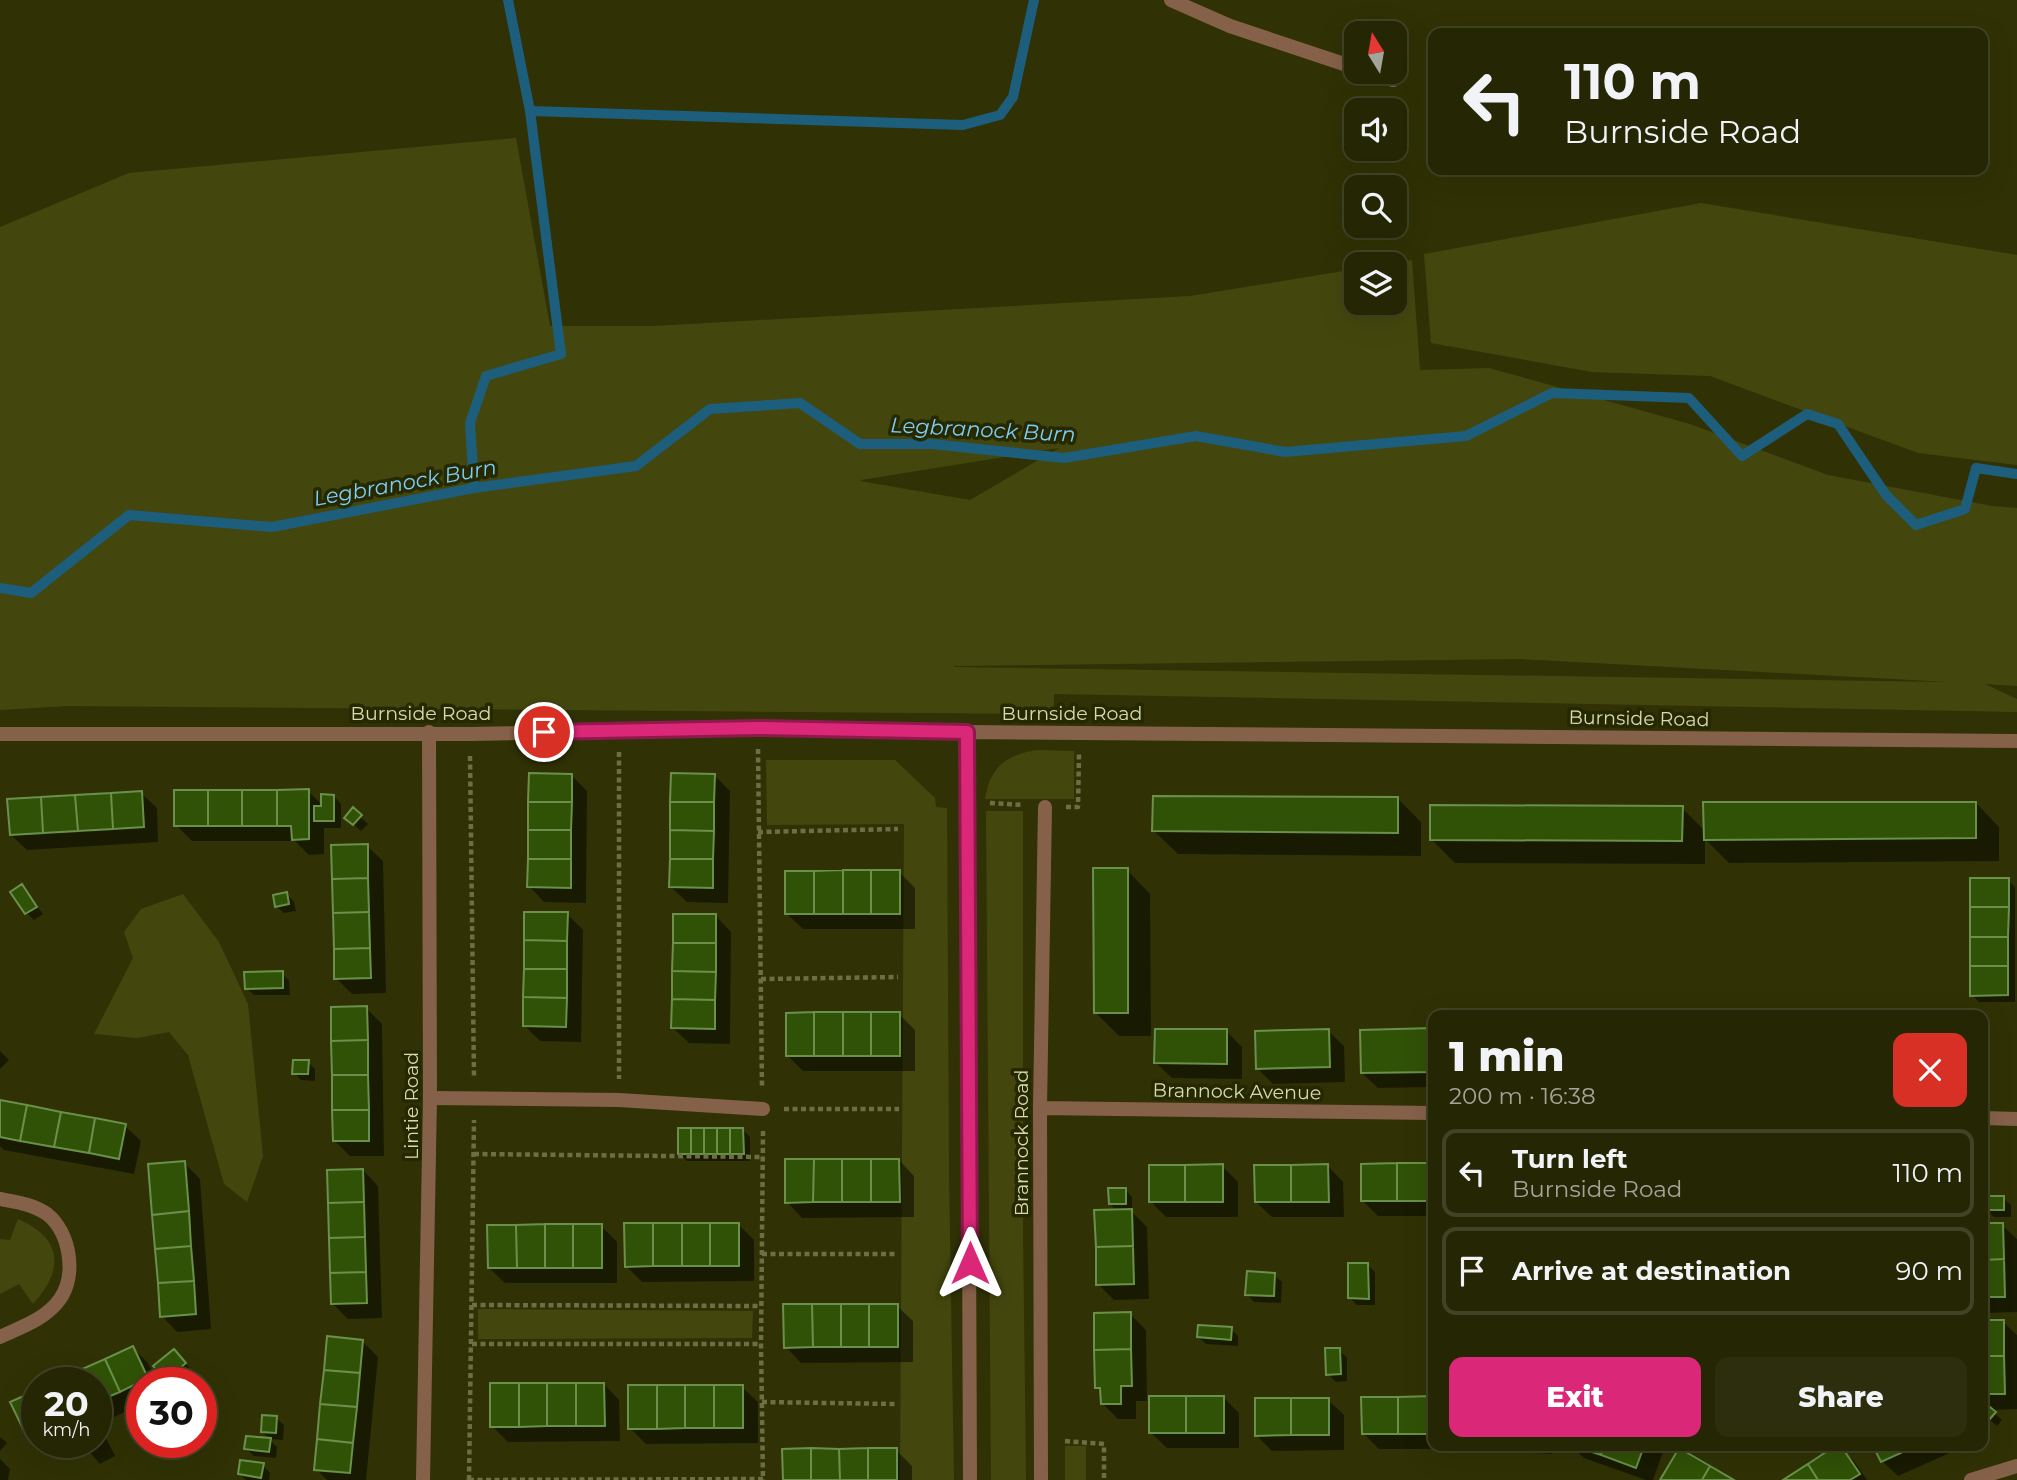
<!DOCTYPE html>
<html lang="en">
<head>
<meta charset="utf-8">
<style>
	body { margin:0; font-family:Montserrat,sans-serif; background:#2c2e0e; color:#f1f3f6; height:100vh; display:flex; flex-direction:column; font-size:26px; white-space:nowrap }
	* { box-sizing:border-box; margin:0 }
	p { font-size:23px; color:#a3a59a }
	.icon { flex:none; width:38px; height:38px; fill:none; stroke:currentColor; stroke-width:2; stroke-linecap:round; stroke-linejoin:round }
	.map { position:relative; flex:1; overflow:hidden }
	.drawer { position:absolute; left:1428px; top:1010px; width:560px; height:441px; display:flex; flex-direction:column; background:#242604; border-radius:14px; box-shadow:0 7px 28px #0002,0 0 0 2px #414326 }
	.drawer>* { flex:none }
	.hud { position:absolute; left:1428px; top:28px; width:560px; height:147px; border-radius:14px; box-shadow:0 7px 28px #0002,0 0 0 2px #414326; background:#242604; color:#f1f3f6; overflow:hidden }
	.needle { width:46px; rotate:349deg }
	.tools { position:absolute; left:1344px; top:21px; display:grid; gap:14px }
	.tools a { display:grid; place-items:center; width:63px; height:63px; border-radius:14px; background:#242604; box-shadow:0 7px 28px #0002,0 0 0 2px #414326; font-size:35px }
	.speed { position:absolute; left:21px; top:1367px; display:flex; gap:14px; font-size:35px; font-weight:700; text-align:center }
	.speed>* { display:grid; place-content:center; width:91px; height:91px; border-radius:50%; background:#242604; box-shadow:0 7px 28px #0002,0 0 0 2px #414326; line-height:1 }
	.speed small { font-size:18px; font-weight:400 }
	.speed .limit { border:10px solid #d22; background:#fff; color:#111 }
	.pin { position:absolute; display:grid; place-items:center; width:60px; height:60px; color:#fff; margin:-30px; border:4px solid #fff; border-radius:50%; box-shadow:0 2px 7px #0007 }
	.me { position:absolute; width:77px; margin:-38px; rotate:0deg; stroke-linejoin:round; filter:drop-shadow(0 0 5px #0008) }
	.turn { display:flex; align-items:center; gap:24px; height:147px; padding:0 21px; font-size:32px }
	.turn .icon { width:91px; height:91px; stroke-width:2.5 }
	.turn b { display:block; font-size:49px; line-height:60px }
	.round { display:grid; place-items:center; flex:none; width:74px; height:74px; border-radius:14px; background:#2c2e0e }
	.overview { display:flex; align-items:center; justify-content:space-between; height:119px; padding:0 21px }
	h1 { font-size:42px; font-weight:800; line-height:52px }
	.action { display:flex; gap:14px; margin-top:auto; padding:14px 21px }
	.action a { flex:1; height:80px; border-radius:14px; background:#db2777; color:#fff; font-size:28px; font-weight:800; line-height:80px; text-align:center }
	.action a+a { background:#2c2e0e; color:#f1f3f6 }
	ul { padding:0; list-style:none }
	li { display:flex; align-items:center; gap:21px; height:88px; margin:0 14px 10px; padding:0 7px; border:4px solid #414326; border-radius:14px }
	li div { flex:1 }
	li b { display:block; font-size:26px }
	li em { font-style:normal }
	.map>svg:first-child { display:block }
</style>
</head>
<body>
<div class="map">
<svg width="2017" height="1480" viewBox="0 0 2017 1480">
	<rect width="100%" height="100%" fill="#303205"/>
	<!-- green -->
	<path fill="#44470d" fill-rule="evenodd" d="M516 138 550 326H654L1190 296 1356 269V303H1395V264H1384L1412 260 1420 370 1489 368 1690 424 1828 475 1992 506 2017 508V686L1985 684 2017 699V712L1054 694V714L68 706 0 710V227L129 173ZM1059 448 970 500 860 481 861 480ZM1520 659 1948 682 954 667V666Z
		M1701 203 2017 255V465L1918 453 1710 376 1592 372 1431 343 1424 254Z
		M1037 750 1074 751V799H985C990 767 1006 755 1037 750Z
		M766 760H895L935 798 936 807 947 808 949 1174 954 1480H900L904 824 767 825Z
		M986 811H1023V1231L1026 1480H991Z
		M183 894 219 942 248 1004 263 1156 247 1202 224 1184 188 1055 169 1032 137 1038 94 1034 133 958 124 932 141 909Z
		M18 1219C62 1238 65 1269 33 1304L19 1284 0 1294V1239L10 1240Z
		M478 1309 753 1311 752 1338 478 1339Z
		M1065 1446H1086V1480H1065Z"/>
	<!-- shadow -->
	<path fill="#0007" d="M571 775 587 791 586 903 544 902 529 886Z
		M714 775 730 791 728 903 687 902 671 887Z
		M308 791 323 806 334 796 341 804V828H324V854L309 855 295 841H192L176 825Z
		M141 793 157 808 158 842 27 850 11 835Z
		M1398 799 1421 822V856L1178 854 1154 831Z
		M1976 803 1999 827V861L1729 863 1705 839V864L1455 863 1431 839 1682 808 1705 831Z
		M353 810 368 824 361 831 346 818Z
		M367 846 383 861 386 993 352 994 336 978Z
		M1127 870 1150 894 1151 1036H1119L1095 1012Z
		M899 872 915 888V929H803L787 914Z
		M2008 880 2015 887V1002H1979L1972 995Z
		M22 886 43 914 34 920 27 913Z
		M287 894 294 902 296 911 284 913 276 906Z
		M567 914 583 930 581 1042 540 1041 524 1025Z
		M716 916 731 932 730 1044 689 1043 673 1028Z
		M282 973 289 981 290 995H254L246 988Z
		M366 1008 382 1024 384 1156H350L334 1140Z
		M899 1014 915 1030V1071H803L788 1056Z
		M1433 1030V1087L1378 1088 1362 1073V1031Z
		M1226 1031 1242 1047V1079L1172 1078 1156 1063Z
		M1328 1031 1344 1046 1345 1082 1273 1084 1258 1069Z
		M0 1051 9 1060 0 1069Z
		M308 1062 315 1069V1081L301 1080 294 1073Z
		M0 1102 125 1126 141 1141 134 1174 4 1150 0 1146Z
		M742 1129 750 1137V1161H687L680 1154Z
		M899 1160 914 1176V1217L802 1218 787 1202Z
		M184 1163 200 1179 211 1329 177 1332 162 1316Z
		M1433 1165V1216H1378L1362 1200V1166Z
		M1222 1166 1238 1182V1217H1166L1150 1201Z
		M1328 1166 1343 1182 1344 1217H1272L1256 1202Z
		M363 1170 378 1186 382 1318 348 1319 332 1303Z
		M1125 1189 1132 1197V1212L1147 1227 1149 1299 1114 1300 1098 1284 1118 1212 1110 1204Z
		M2003 1198 2011 1205V1217H1994L1987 1210Z
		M738 1224 754 1240V1281L642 1282 626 1266Z
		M1983 1225H2002L2017 1239V1312L1985 1313 1983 1310Z
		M601 1226 617 1242V1283H505L489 1268Z
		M1368 1265 1375 1272V1305H1357L1350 1298Z
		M1274 1275 1282 1282 1281 1303 1254 1302 1247 1294Z
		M897 1306 913 1321V1362L801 1363 786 1347Z
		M1130 1314 1146 1330 1147 1401H1136V1419H1118L1103 1404 1102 1392 1097 1387Z
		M1983 1322H2003L2017 1335V1409L1991 1410 2002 1420 1997 1426 1983 1414Z
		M1231 1329 1238 1336V1346L1206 1344 1198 1337Z
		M362 1341 378 1357 366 1480H327L316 1469Z
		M133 1348 148 1363 157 1382H142V1404L99 1424 115 1456 100 1464 81 1442H96V1382H57Z
		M1339 1350 1347 1358V1381L1336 1382 1328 1374Z
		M181 1358 192 1371 178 1382H170L155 1366Z
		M604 1384 619 1400 620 1441 508 1442 492 1426Z
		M742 1387 758 1402V1443L646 1444 630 1428Z
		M37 1392V1442H59L43 1450 27 1434Z
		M1223 1397 1239 1413V1448H1167L1151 1433Z
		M1363 1398H1433V1446H1451V1449H1379L1363 1433Z
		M1328 1400 1344 1415V1450L1272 1451 1256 1435Z
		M276 1418 284 1425 283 1440 270 1439 262 1432Z
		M0 1437 7 1443 0 1451Z
		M270 1440 277 1447 276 1458 254 1456 246 1449Z
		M1475 1446H1552V1454L1480 1450Z
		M1571 1446H1660L1664 1449 1653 1480H1646L1584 1458Z
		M1838 1446 1854 1461 1867 1480H1786Z
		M1875 1446H1962L1963 1447 1898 1476 1882 1461Z
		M896 1450 912 1466V1480H784Z
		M0 1459 10 1469 8 1480H0Z
		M263 1465 270 1473 269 1480H246L240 1474Z"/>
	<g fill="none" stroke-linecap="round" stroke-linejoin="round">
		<!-- stream -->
		<path stroke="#1d5e7c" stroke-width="10" d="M530 111 963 125 1000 115 1013 97 1034 0
			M474 488 470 423 486 376 561 354 530 111 508 0
			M0 588 31 593 129 515 272 527 474 488 636 466 710 409 800 403 860 444H932L1064 458 1196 436 1285 452 1466 436 1552 393 1689 398 1742 456 1807 414 1838 424 1886 495 1916 525 1965 509 1976 468 2017 474"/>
	</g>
	<!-- building -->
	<path fill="#305206" stroke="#6a904b" stroke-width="2" d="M529 773 572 774V802H528Z
		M671 773 715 774 714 802H670Z
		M309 789V839L292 840 291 826H277V790Z
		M174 790H208V826H174Z
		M208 790H242V826H208Z
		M242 790H277V826H242Z
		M142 791 144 827 113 829 111 793Z
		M111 793 113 829 78 831 75 795Z
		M321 794 334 795V821H314V806H321Z
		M75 795 78 831 43 833 41 797Z
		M1153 796 1398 797V833L1152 831Z
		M41 797 43 833 10 835 7 799Z
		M528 802H572L571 830H528Z
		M670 802H714V831L670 830Z
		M1703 802H1976V838L1704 840Z
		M1430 805 1683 806 1682 841 1430 840Z
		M353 807 362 815 353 825 344 818Z
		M528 830H571V859H528Z
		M670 830 714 831 713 859H670Z
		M368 844V878L332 879 331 845Z
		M528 859H571V888L527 887Z
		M670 859H713V888L669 887Z
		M1093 868H1128V1013H1094Z
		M843 870H871V914H843Z
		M843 870V914H814V871Z
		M871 870H900V914H871Z
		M785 871H814V914H785Z
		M368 878 369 912 333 913 332 879Z
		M1970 878H2009V907H1970Z
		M22 884 37 907 25 914 10 892Z
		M287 892 289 904 275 907 273 895Z
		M1970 907H2009L2008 937H1970Z
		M369 912 370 948 334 949 333 913Z
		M524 912H568L567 941 524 940Z
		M673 914H716V943H673Z
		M1970 937H2008V966H1970Z
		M524 940 567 941V969H524Z
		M673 943H716V972L672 971Z
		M370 948 371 978 334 979V949Z
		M1970 966H2008V995L1970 996Z
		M524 969H567V998L523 997Z
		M283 971V988L245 989 244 972Z
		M672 971 716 972 715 1000 672 999Z
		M523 997 567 998 566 1027 523 1026Z
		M672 999 715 1000V1029L671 1028Z
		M367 1006 368 1040 331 1041V1007Z
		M814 1012H843V1056H814Z
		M814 1012V1056H786V1013Z
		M843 1012H871V1056H843Z
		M871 1012H900V1056H871Z
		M1433 1028V1072L1361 1073 1360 1030Z
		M1155 1029H1227V1064L1154 1063Z
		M1329 1029 1330 1067 1256 1069 1255 1031Z
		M368 1040V1075H332L331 1041Z
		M293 1060H309L308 1074H292Z
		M332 1075H368L369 1110H332Z
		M0 1100 27 1105 20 1141 0 1137Z
		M27 1105 61 1112 54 1147 20 1141Z
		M332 1110H369V1141H333Z
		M61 1112 95 1118 89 1153 54 1147Z
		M95 1118 126 1124 119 1159 89 1153Z
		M678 1128H691V1154H678Z
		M691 1128H704V1154H691Z
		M704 1128H717V1154H704Z
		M717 1128H730V1154H717Z
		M730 1128H743L744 1154H730Z
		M785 1159H814L813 1202 785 1203Z
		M814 1159H842V1202H813Z
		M842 1159H871V1202H842Z
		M871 1159H899L900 1202H871Z
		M185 1161 189 1211 152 1215 148 1164Z
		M1397 1163H1433V1201H1397Z
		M1397 1163V1201H1361V1164Z
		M1223 1164V1202H1185V1165Z
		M1328 1164 1329 1202H1291V1165Z
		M1149 1165H1185V1202H1149Z
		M1254 1165H1291V1202H1255Z
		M363 1169 364 1202 328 1203 327 1170Z
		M1108 1188H1126V1204H1109Z
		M1985 1196H2004V1210H1985Z
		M364 1202 365 1237 329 1238 328 1203Z
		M1132 1209 1133 1246 1096 1247 1094 1210Z
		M189 1211 191 1246 155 1249 152 1215Z
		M624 1223H653V1266L625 1267Z
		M653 1223H682V1266H653Z
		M682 1223H710V1266H682Z
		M710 1223H739V1266H710Z
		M1983 1223H2003L2004 1259 1983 1260Z
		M545 1224H573V1268H545Z
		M545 1224V1268H517L516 1225Z
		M573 1224H602V1268H573Z
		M487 1225H516L517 1268H488Z
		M365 1237 366 1272 330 1273 329 1238Z
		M191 1246 194 1281 158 1283 155 1249Z
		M1133 1246 1134 1284 1096 1285V1247Z
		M2004 1259 2005 1297H1983V1260Z
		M1348 1263H1368L1369 1299 1348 1298Z
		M1247 1271 1275 1273 1274 1296 1245 1295Z
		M366 1272 367 1303 331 1304 330 1273Z
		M194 1281 196 1314 160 1317 158 1283Z
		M783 1304H812L813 1347 784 1348Z
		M812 1304H841V1347H813Z
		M841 1304H869V1347H841Z
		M869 1304H898V1347H869Z
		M1131 1312V1349L1094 1350V1313Z
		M1983 1320H2004V1356H1983Z
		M1198 1325 1232 1327 1231 1340 1197 1337Z
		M327 1336 363 1340 360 1373 324 1370Z
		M133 1346 148 1378 120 1392 105 1359Z
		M1325 1348H1340L1341 1374 1326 1375Z
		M174 1349 186 1363 165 1381 153 1366Z
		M1131 1349 1132 1386H1121V1404H1101L1100 1388H1095L1094 1350Z
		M1983 1356H2004L2005 1394H1983Z
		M105 1359 120 1392 96 1402V1382H77L73 1373Z
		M324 1370 360 1373 357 1407 320 1404Z
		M73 1373 77 1382H53Z
		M490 1383H519V1427H490Z
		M519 1383H547V1426L519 1427Z
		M547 1383H576V1426H547Z
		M576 1383H604L605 1426H576Z
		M628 1385H657V1429H628Z
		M657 1385H685V1428L657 1429Z
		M685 1385H714V1428H685Z
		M714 1385H743V1428H714Z
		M37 1390V1430L26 1435 10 1402Z
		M1149 1396H1186V1433H1149Z
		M1186 1396H1224V1433H1186Z
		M1433 1396V1434H1398V1397Z
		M1361 1397H1398V1434H1362Z
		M1255 1398H1291V1435L1255 1436Z
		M1291 1398H1329V1435H1291Z
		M1983 1401 1996 1412 1989 1420 1983 1415Z
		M320 1404 357 1407 353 1443 317 1439Z
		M262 1415 277 1416 276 1433 261 1432Z
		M246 1436 271 1438 269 1452 244 1449Z
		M317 1439 353 1443 350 1473 314 1470Z
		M79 1442H96L82 1449Z
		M1574 1446H1604L1601 1455Z
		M1604 1446H1644L1636 1468 1601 1455Z
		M1835 1446H1841L1860 1474 1850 1480H1818L1808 1464Z
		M1873 1446H1913L1914 1447 1881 1462Z
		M811 1448 839 1449 840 1480H811Z
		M811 1448V1480H783L782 1449Z
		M868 1448H897V1480H868Z
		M868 1448V1480H840L839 1449Z
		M1679 1448 1710 1466 1702 1480H1660Z
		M240 1460 264 1463 261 1478 238 1474Z
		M1808 1464 1818 1480H1783Z
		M1710 1466 1734 1480H1702Z"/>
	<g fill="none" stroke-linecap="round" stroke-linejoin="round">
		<!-- path -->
		<path stroke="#6c6f44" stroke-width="4.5" stroke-dasharray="5 3.5" stroke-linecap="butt" d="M758 749 762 1087
			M619 752V1079
			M470 756 474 1077
			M990 803 1023 805
			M1066 807H1078L1079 754
			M758 832 898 829
			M761 979 898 977
			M784 1109H899
			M763 1131 761 1344 763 1480
			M474 1154 763 1157
			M762 1254H896
			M472 1305 761 1306
			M472 1344H761
			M762 1402 896 1404
			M1065 1441 1104 1444V1480
			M469 1480 474 1120
			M469 1480 763 1479"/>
		<!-- service -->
		<path stroke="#86614a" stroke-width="14" d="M430 1098 619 1100 763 1109"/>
		<!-- minor -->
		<path stroke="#86614a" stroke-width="14" d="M1171 0 1230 26 1356 68
			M1367 72 1393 80
			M967 732 970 1480
			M0 734H470L758 728 967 732 2017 741
			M1040 1108 1433 1113
			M1983 1118 2017 1119
			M0 1199C16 1202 33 1204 47 1214 70 1232 77 1275 60 1299 46 1319 21 1327 0 1337
			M423 1480 430 1098 429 732
			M1041 1480 1040 1108 1045 807
			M1971 1480 2017 1466"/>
	</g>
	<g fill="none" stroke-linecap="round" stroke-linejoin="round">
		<defs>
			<path id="route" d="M544 732 758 728 967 732 970 1263"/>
		</defs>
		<!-- route casing -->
		<use href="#route" stroke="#8e194d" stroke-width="18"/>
		<!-- route -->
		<use href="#route" stroke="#db2777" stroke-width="12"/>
	</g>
	<g text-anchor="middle" stroke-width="7" stroke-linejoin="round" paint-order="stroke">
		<!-- street labels -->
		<g font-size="19" fill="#d6dab3" stroke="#262800">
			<text x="421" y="720">Burnside Road</text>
			<text x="1072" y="720">Burnside Road</text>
			<text transform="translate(1639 718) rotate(1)" y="7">Burnside Road</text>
			<text transform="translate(1237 1091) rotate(1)" y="7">Brannock Avenue</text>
			<text transform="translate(411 1106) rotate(-90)" y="7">Lintie Road</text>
			<text transform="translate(1021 1143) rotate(-90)" y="7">Brannock Road</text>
		</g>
		<!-- water labels -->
		<g font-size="21" font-style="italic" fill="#7dcdf6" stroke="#262800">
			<text transform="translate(983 430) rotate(3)" y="7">Legbranock Burn</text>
			<text transform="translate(405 483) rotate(-10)" y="7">Legbranock Burn</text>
		</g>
	</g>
</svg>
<div class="tools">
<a><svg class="needle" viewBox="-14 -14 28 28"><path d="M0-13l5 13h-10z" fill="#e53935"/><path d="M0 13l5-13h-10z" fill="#a3a59a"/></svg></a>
<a><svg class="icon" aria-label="sound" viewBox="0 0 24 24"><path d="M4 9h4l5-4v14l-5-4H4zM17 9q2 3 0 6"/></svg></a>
<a><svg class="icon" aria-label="search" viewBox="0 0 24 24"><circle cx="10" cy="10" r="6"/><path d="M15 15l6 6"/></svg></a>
<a><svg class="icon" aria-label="layers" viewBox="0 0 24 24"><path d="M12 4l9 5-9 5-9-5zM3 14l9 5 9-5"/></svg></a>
</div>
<div class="speed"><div>20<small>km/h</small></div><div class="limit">30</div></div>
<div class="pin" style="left:544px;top:732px;background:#d93025"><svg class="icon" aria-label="arrive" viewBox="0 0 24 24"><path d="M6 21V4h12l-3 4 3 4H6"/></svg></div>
<svg class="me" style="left:970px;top:1263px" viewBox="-20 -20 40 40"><path d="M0-17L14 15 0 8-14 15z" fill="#db2777" stroke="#fff" stroke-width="4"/></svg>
<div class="hud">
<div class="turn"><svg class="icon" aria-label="left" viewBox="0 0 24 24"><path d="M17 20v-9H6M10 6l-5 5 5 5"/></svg><div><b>110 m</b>Burnside Road</div></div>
</div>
<section class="drawer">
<div class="overview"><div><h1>1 min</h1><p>200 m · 16:38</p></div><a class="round" style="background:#d93025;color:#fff"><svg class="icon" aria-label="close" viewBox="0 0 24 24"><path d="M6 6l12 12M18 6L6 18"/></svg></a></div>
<ul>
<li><svg class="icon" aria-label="left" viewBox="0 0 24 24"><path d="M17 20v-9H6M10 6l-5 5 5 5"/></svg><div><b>Turn left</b><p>Burnside Road</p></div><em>110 m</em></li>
<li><svg class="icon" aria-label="arrive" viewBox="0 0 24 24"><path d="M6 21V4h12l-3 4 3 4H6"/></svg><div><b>Arrive at destination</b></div><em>90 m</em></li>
</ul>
<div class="action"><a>Exit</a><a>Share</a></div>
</section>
</div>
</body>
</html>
